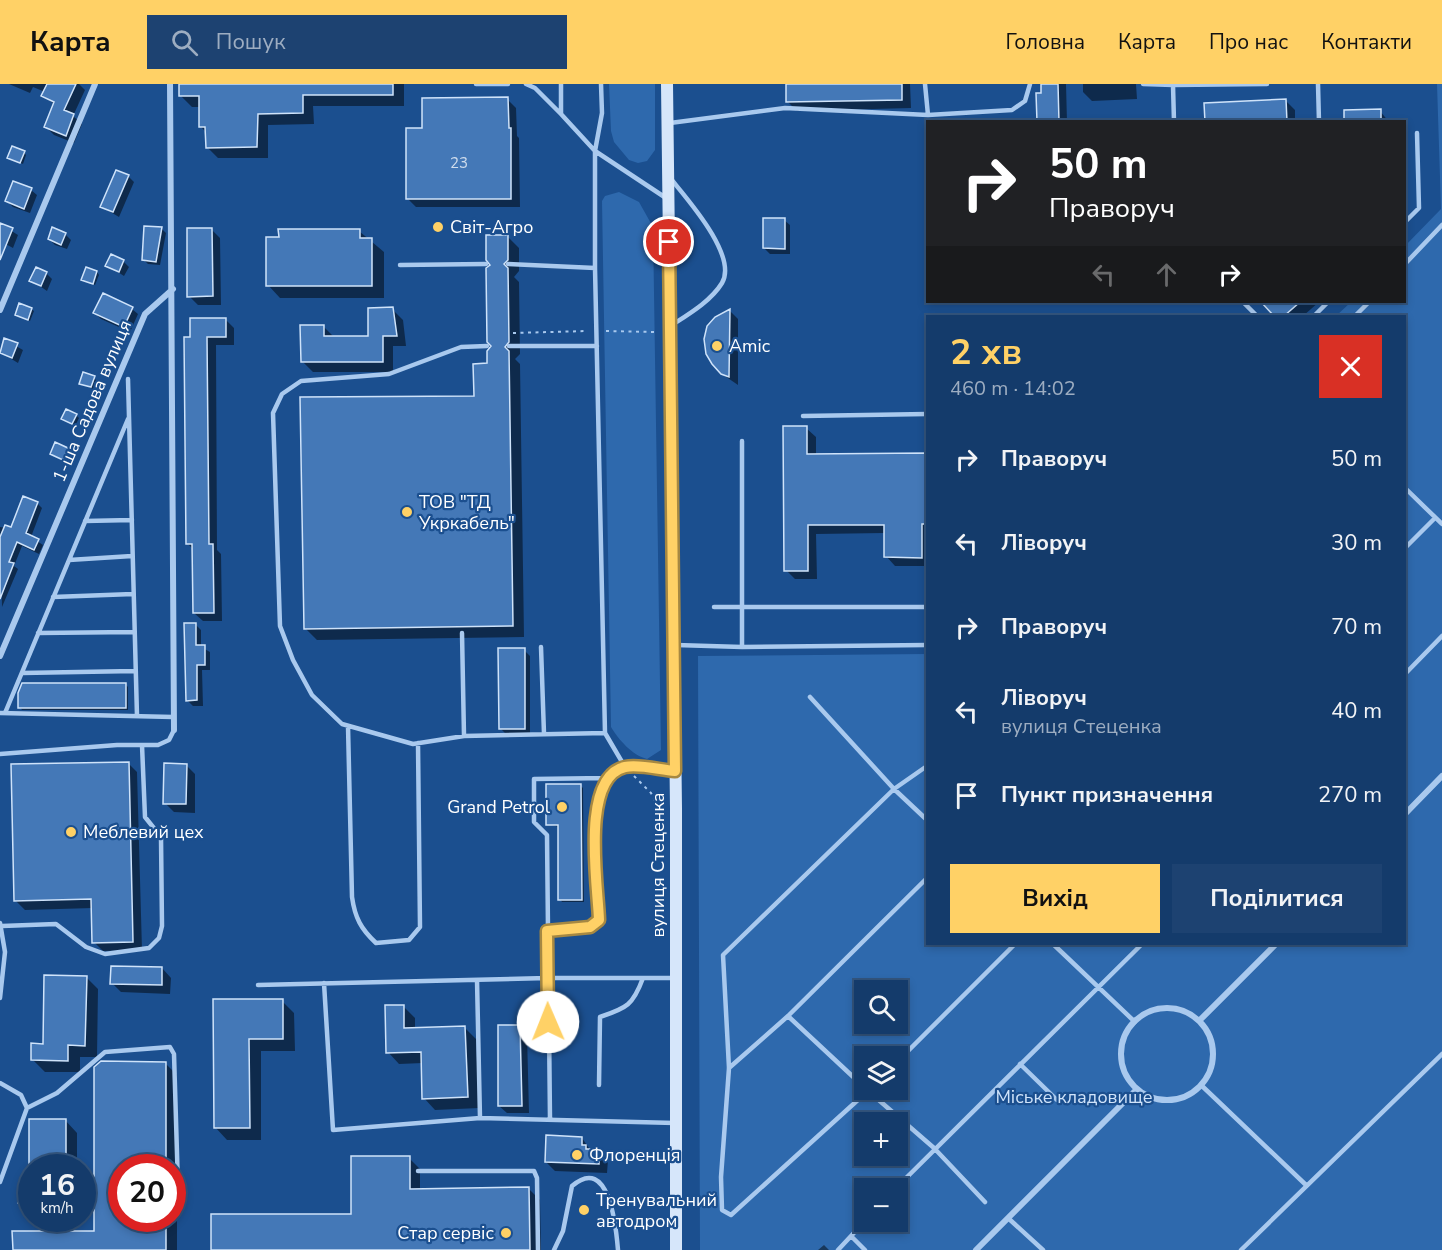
<!DOCTYPE html>
<html lang="uk">
<head>
<meta charset="utf-8">
<style>
	body { margin:0; font-family:"Nunito Sans",sans-serif; background:#1d4271; color:#f1f3f6; height:100vh; display:flex; flex-direction:column; font-size:22px; white-space:nowrap }
	* { box-sizing:border-box; margin:0 }
	p { font-size:20px; color:#9dadc1 }
	.icon { flex:none; width:33px; height:33px; fill:none; stroke:currentColor; stroke-width:2; stroke-linecap:round; stroke-linejoin:round }
	.map { position:relative; flex:1; overflow:hidden }
	.details { position:absolute; left:926px; top:231px; width:480px; height:630px; display:flex; flex-direction:column; background:#143b6b; border-radius:0px; box-shadow:0 3px 9px #0003,0 0 0 2px #33557e }
	.details>* { flex:none }
	.hud { position:absolute; left:926px; top:36px; width:480px; height:183px; border-radius:0px; box-shadow:0 3px 9px #0003,0 0 0 2px #33557e; background:#202124; color:#fff; overflow:hidden }
	.buttons { position:absolute; left:854px; top:896px; display:grid; gap:12px }
	.buttons a { display:grid; place-items:center; width:54px; height:54px; border-radius:0px; background:#143b6b; box-shadow:0 3px 9px #0003,0 0 0 2px #33557e; font-size:30px }
	.speed { position:absolute; left:18px; top:1070px; display:flex; gap:12px; font-size:30px; font-weight:700; text-align:center }
	.speed>* { display:grid; place-content:center; width:78px; height:78px; border-radius:50%; background:#143b6b; box-shadow:0 3px 9px #0003,0 0 0 2px #33557e; line-height:1 }
	.speed small { font-size:15px; font-weight:400 }
	.speed .limit { border:9px solid #d22; background:#fff; color:#111 }
	.pin { position:absolute; display:grid; place-items:center; width:51px; height:51px; color:#fff; margin:-26px; border:3px solid #fff; border-radius:50%; box-shadow:0 2px 6px #0007 }
	.me { position:absolute; width:66px; margin:-33px; rotate:359deg; stroke-linejoin:round; filter:drop-shadow(0 0 4px #0008) }
	.turn { display:flex; align-items:center; gap:21px; height:126px; padding:0 24px; font-size:27px }
	.turn .icon { width:78px; height:78px; stroke-width:2.5 }
	.turn b { display:block; font-size:42px; line-height:51px }
	.lanes { display:flex; align-items:center; height:57px; padding:0 24px; background:#0003; justify-content:center; gap:30px; direction:ltr }
	.lanes .off { opacity:.35 }
	.round { display:grid; place-items:center; flex:none; width:63px; height:63px; border-radius:0px; background:#1d4271 }
	.headline { display:flex; align-items:center; justify-content:space-between; height:102px; padding:0 24px }
	h1 { font-size:36px; font-weight:700; line-height:45px; color:#ffd166 }
	.primary-button { display:flex; gap:12px; margin-top:auto; padding:12px 24px }
	.primary-button a { flex:1; height:69px; border-radius:0px; background:#ffd166; color:#111; font-size:24px; font-weight:700; line-height:69px; text-align:center }
	.primary-button a+a { background:#1d4271; color:#f1f3f6 }
	ul { padding:0; list-style:none }
	li { display:flex; align-items:center; gap:18px; height:84px; padding:0 24px }
	li div { flex:1 }
	li b { display:block; font-size:22px }
	li em { font-style:normal }
	header { display:flex; align-items:center; gap:36px; box-sizing:border-box; height:84px; padding:0 30px; background:#ffd166; color:#111 }
	header strong { font-size:28px }
	nav { display:flex; gap:33px; margin-inline-start:auto; font-size:21px }
	.search { width:420px; height:54px; background:#1d4271; display:flex; align-items:center; gap:15px; box-sizing:border-box; padding:0 21px; border-radius:0px; color:#9dadc1; font-size:22px }
	.map>svg:first-child { display:block }
</style>
</head>
<body>
<header>
<strong>Карта</strong>
<div class="search"><svg class="icon" aria-label="search" viewBox="0 0 24 24"><circle cx="10" cy="10" r="6"/><path d="M15 15l6 6"/></svg>Пошук</div>
<nav><a>Головна</a><a>Карта</a><a>Про нас</a><a>Контакти</a></nav>
</header>
<div class="map">
<svg width="1442" height="1166" viewBox="0 0 1442 1166">
	<rect width="100%" height="100%" fill="#1b4f8f"/>
	<!-- green -->
	<path fill="#2e69ad" fill-rule="evenodd" d="M609 0H655V66L647 77 638 79 629 76 614 58 611 47Z
		M1437 0H1442V1166H700L698 572 927 570V860H1404V232H1336L1351 218H1404V163L1441 125ZM864 906H897V939H864ZM864 972H897V1005H864ZM864 1038H897V1071H864ZM864 1104H897V1137H864Z
		M619 108 639 118 653 143 661 666 647 675C632 671 619 656 611 643L602 117 605 112Z"/>
	<!-- shadow -->
	<path fill="#0007" fill-rule="evenodd" d="M9 0H79L85 6 73 32 82 40 74 59 54 51 46 43 55 21 43 11 45 8 33 3 30 9Z
		M180 0H404V22H313L314 40 268 41V74H218L207 63V49L200 42V23H192L181 12Z
		M787 0H910L911 24 797 27 788 18Z
		M1042 0H1066L1067 38H1039Z
		M1083 0H1136L1137 15 1092 17 1083 8Z
		M507 15 516 24 517 52 519 54 520 123H416L407 114 424 46Z
		M1286 17 1295 26V38H1206Z
		M1380 27 1389 38H1346Z
		M24 68 26 71 23 80 9 74Z
		M128 92 134 98 119 133 102 123Z
		M31 106 37 111 30 129 13 123 7 117Z
		M784 136 790 141V170H770L764 164Z
		M2 141 18 151 13 164 0 157Z
		M161 144 166 149 160 181 148 180 143 175Z
		M211 145 220 154 221 221H198L189 212Z
		M359 147 384 168V214H280L268 201Z
		M65 150 71 156 67 165 55 161 49 155Z
		M507 152 519 164V187L514 193 519 198 520 270 515 275 520 280 524 553 317 556 305 544 476 313 494 262Z
		M123 177 129 183 124 192 107 181Z
		M97 188 99 191 95 201 83 196Z
		M46 189 52 195 47 207 31 196Z
		M1265 218H1319L1303 232H1276Z
		M31 225 34 227 30 237 17 230Z
		M132 225 138 230 130 248 101 235 95 229Z
		M392 225 403 236 406 262H393V288H313L302 277 323 242 335 254H369Z
		M730 227 738 235V301L722 290Z
		M225 235 234 244V261H216L217 466 221 470 222 537H203L194 529V466L187 459 192 255Z
		M5 256 23 266 18 279 0 268Z
		M94 294 96 296 93 305 81 299Z
		M76 331 79 334 75 342 63 335Z
		M806 344 816 353V371L927 370V482H895L886 472 885 449 816 450 817 495H795L786 486Z
		M67 365 73 371 69 381 52 370Z
		M37 419 42 424 31 453 43 461 39 470 22 462 14 482 18 485 2 523 0 443 12 445Z
		M195 540 201 546V563L210 568V586H202L203 622H193L187 616Z
		M524 566 530 572V650H506L500 644Z
		M126 601 128 603V626H22L20 623Z
		M128 679 137 688 142 866 103 867 94 858 93 824 25 826 15 816Z
		M186 681 195 690V729L174 728 165 719Z
		M580 701 583 704 584 818H562L560 815 559 743 548 740Z
		M162 884 171 894 170 910 121 908 112 899Z
		M86 893 98 905 97 973H80V988H45L32 975Z
		M215 916 282 917 294 929 295 967H261V1056H227L215 1043Z
		M403 922 415 934V945L465 944 476 955 479 1024 435 1026 424 1014 423 979 399 980 388 968Z
		M519 942 527 950 529 1029H507L499 1022Z
		M165 979 177 991V1166H14L96 1149V984ZM122 1083H172V1134H122Z
		M30 1036H65L77 1049V1083H32V1130L20 1119 30 1104Z
		M582 1054 591 1067H599L608 1076 607 1089 555 1087 546 1078Z
		M409 1074 420 1085V1106L529 1105 540 1116 541 1166H213L353 1132Z
		M824 1161 829 1166H818Z"/>
	<!-- building -->
	<path fill="#4478b7" stroke="#cfe3fa" stroke-width="1.5" d="M47 0H76L64 26 74 30 66 52 44 43 54 18 41 12Z
		M179 0H393V11H303V29L258 30 257 63 206 64 205 43H199V12H179Z
		M786 0H902V16L786 18Z
		M1041 0H1058L1059 38H1037L1036 9H1041Z
		M508 13 509 44H511V115H406V44H422V14Z
		M1286 15 1287 38H1205L1204 19Z
		M1381 25V38H1344V26Z
		M12 62 25 67 20 79 7 74Z
		M116 86 129 91 113 128 100 123Z
		M13 97 32 104 24 125 5 117Z
		M763 134H785V165L763 164Z
		M0 139 13 144 0 176Z
		M144 142 162 143 156 178 142 176Z
		M52 143 66 149 61 161 48 155Z
		M187 144H212L213 212 187 213Z
		M278 145H360V154H372V202H266V153H279Z
		M486 151H508V176L504 180 508 184 509 258 505 263 509 267 513 542 304 545 300 313 474 312 473 280 487 279V267L491 262 487 258 486 184 490 181 486 176Z
		M111 170 124 176 119 188 105 182Z
		M36 183 47 188 41 202 29 197Z
		M86 183 97 187 93 200 81 196Z
		M103 209 133 223 124 243 93 229Z
		M1261 218H1300L1284 232H1274Z
		M19 219 32 224 28 236 15 231Z
		M393 223 397 252H383V278H301L300 241H324V252H368V224Z
		M730 225 729 293 721 290 712 280 706 270 704 255 707 242 715 233Z
		M190 234H226V253H207L209 460H213L214 529H193L192 460H186L184 253H190Z
		M4 254 18 259 12 274 0 269Z
		M83 288 95 292 91 303 79 300Z
		M66 325 77 330 72 340 61 335Z
		M783 342H807V370L927 369V440H922V474L884 473V441H808V487H784Z
		M55 358 68 364 63 376 50 370Z
		M23 412 38 418 26 449 39 455 34 466 17 458 9 478 14 479 0 515V453L5 441 11 443Z
		M184 539H196V561H205V581H197V616L186 617Z
		M498 564H525V645H499Z
		M22 599H126V624H18V609Z
		M129 678 133 858 92 859 91 815 14 817 11 680Z
		M164 679 187 680 186 720H163Z
		M546 700H581L582 816H558V741H546Z
		M111 882 162 883V901L110 900Z
		M44 891 87 892 85 962 68 961V977L31 976V959L43 960Z
		M213 915H283V955H249L250 1044H214Z
		M385 921H404V944L465 942 468 1013 422 1015 421 968 386 969Z
		M498 941H520L522 1022H498Z
		M101 977 166 978V1083H122V1134H166V1166H13L12 1147H94V983Z
		M29 1035H66V1083H29Z
		M546 1051 582 1053V1061H586V1065H599V1080L545 1078Z
		M351 1072H410V1105L529 1103 530 1166H211V1130H351Z
		M18 1103H32V1120L18 1119Z"/>
	<g fill="none" stroke-linecap="round" stroke-linejoin="round">
		<!-- path -->
		<path stroke="#a9c9ee" stroke-width="2" stroke-dasharray="3 4.5" stroke-linecap="butt" d="M606 247 654 248
			M513 249 588 247
			M634 692 651 709 659 725"/>
		<!-- lane -->
		<path stroke="#a9c9ee" stroke-width="4.5" d="M476 0H508
			M526 0 535 4 561 30
			M561 0V30L595 67 666 114
			M601 0 602 29 595 67V184L605 649 625 683 675 687
			M925 0 928 31
			M1143 0 1173 1 1174 38
			M1318 0 1319 38
			M1173 1 1267 0
			M670 39 785 24 928 31 1012 26 1025 17 1030 0
			M671 95C688 116 738 172 722 199 711 217 689 230 672 241
			M1404 139 1419 124 1417 49
			M508 180 595 184
			M400 181 486 180
			M1404 181 1442 141
			M1243 218 1257 232
			M1314 232 1328 218
			M1355 232 1369 218
			M487 262 461 263 389 290 301 297 282 310 273 329 280 542 293 576 312 611 342 640 413 660 464 652 605 649
			M509 262H597
			M128 295 137 632
			M803 332 927 330
			M742 357V563
			M1404 403 1442 440
			M85 437 132 436
			M1404 465 1435 434
			M69 476 132 472
			M53 513 133 510
			M714 523H927
			M38 549 134 548
			M462 549 464 652
			M676 561 742 563 927 561
			M541 563 544 650
			M22 589 135 587
			M1404 591 1442 552
			M810 613 894 705 927 736
			M0 629 173 633
			M5 629 128 335
			M348 642 352 813C355 834 361 845 376 859L409 856 420 843 418 659
			M0 670 117 661H158L169 656 174 646
			M0 839 5 868 0 914
			M2 842 56 840 86 863 105 870 149 864 159 854 162 842 161 753 145 733 142 661
			M547 847 590 843 599 836C598 803 587 721 605 695 610 689 619 686 625 683
			M1053 860 1135 938
			M477 896 480 1034
			M324 899 333 1046 480 1034 675 1039
			M258 901 547 894H674
			M788 932 864 1003
			M897 978 1015 860
			M1020 980 1057 1016
			M729 984 788 932 927 794
			M0 999 21 1011 27 1024 0 1098
			M599 1001 600 933C627 924 633 921 643 894
			M1201 1001 1306 1101
			M866 1005 934 1064 985 1118
			M870 1005 731 1131 722 1126 721 1093 729 984 723 871 894 705 927 682
			M27 1024 57 1009 105 968 170 963 174 970 178 1103
			M550 1036 547 751 534 738V695L606 694
			M418 1087H534L537 1094 538 1166
			M896 1104 1142 860
			M1008 1134 1043 1166
			M851 1152 865 1166
			M554 1166 563 1147 572 1102C609 1070 616 1142 618 1166
			M838 1166 865 1137
			M1241 1166 1442 970"/>
		<!-- street -->
		<path stroke="#a9c9ee" stroke-width="6" d="M170 0 174 646
			M0 226 95 0
			M0 572 145 230 173 205
			M1404 731 1442 692
			M1121 970a46 46 0 1 1 92 0a46 46 0 1 1-92 0Z
			M1199 937 1276 860
			M976 1166 1137 1005"/>
		<!-- secondary -->
		<path stroke="#d6e6fa" stroke-width="12" d="M667 0 676 724V1166"/>
	</g>
	<g fill="none" stroke-linecap="round" stroke-linejoin="round">
		<defs>
			<path id="route" d="M548 938 547 847 590 843 599 836C598 802 580 693 625 683 640 680 660 686 675 687L669 158"/>
		</defs>
		<!-- route casing -->
		<use href="#route" stroke="#a68842" stroke-width="15"/>
		<!-- route -->
		<use href="#route" stroke="#ffd166" stroke-width="10"/>
	</g>
	<!-- markers -->
	<g fill="#ffd166" stroke="#1b4f8f" stroke-width="2">
		<circle cx="438" cy="143" r="6"/>
		<circle cx="717" cy="262" r="6"/>
		<circle cx="407" cy="428" r="6"/>
		<circle cx="562" cy="723" r="6"/>
		<circle cx="71" cy="748" r="6"/>
		<circle cx="577" cy="1071" r="6"/>
		<circle cx="584" cy="1126" r="6"/>
		<circle cx="506" cy="1149" r="6"/>
	</g>
	<g text-anchor="middle" stroke-width="4.5" stroke-linejoin="round" paint-order="stroke">
		<!-- number labels -->
		<g font-size="15" fill="#d0dded">
			<text x="459" y="84">23</text>
		</g>
		<!-- poi labels -->
		<g font-size="18" fill="#fff" stroke="#1b4f8f" text-anchor="start">
			<text x="450" y="149">Світ-Агро</text>
			<text x="729" y="268">Amic</text>
			<text x="419" y="424">ТОВ "ТД<tspan x="419" dy="21">Укркабель"</tspan></text>
			<text x="550" y="729" text-anchor="end">Grand Petrol</text>
			<text x="83" y="754">Меблевий цех</text>
			<text x="589" y="1077">Флоренція</text>
			<text x="596" y="1122">Тренувальний<tspan x="596" dy="21">автодром</tspan></text>
			<text x="494" y="1155" text-anchor="end">Стар сервіс</text>
		</g>
		<!-- street labels -->
		<g font-size="18" fill="#fff" stroke="#1b4f8f">
			<text transform="translate(92 317) rotate(-67)" y="6">1-ша Садова вулиця</text>
			<text transform="translate(658 781) rotate(-90)" y="6">вулиця Стеценка</text>
		</g>
		<!-- park labels -->
		<g font-size="18" fill="#cfe3fa" stroke="#1b4f8f">
			<text x="1074" y="1019">Міське кладовище</text>
		</g>
	</g>
</svg>
<div class="buttons">
<a><svg class="icon" aria-label="search" viewBox="0 0 24 24"><circle cx="10" cy="10" r="6"/><path d="M15 15l6 6"/></svg></a>
<a><svg class="icon" aria-label="layers" viewBox="0 0 24 24"><path d="M12 4l9 5-9 5-9-5zM3 14l9 5 9-5"/></svg></a>
<a>+</a>
<a>−</a>
</div>
<div class="speed"><div>16<small>km/h</small></div><div class="limit">20</div></div>
<div class="pin" style="left:669px;top:158px;background:#d93025"><svg class="icon" aria-label="arrive" viewBox="0 0 24 24"><path d="M6 21V4h12l-3 4 3 4H6"/></svg></div>
<svg class="me" style="left:548px;top:938px" viewBox="-20 -20 40 40"><circle r="19" fill="#fff"/><path d="M0-13L10 11 0 6-10 11z" fill="#ffd166"/></svg>
<div class="hud">
<div class="turn"><svg class="icon" aria-label="right" viewBox="0 0 24 24"><path d="M7 20v-9h11M14 6l5 5-5 5"/></svg><div><b>50 m</b>Праворуч</div></div>
<div class="lanes"><svg class="icon off" aria-label="left" viewBox="0 0 24 24"><path d="M17 20v-9H6M10 6l-5 5 5 5"/></svg><svg class="icon off" aria-label="ahead" viewBox="0 0 24 24"><path d="M12 20V5M6 11l6-6 6 6"/></svg><svg class="icon" aria-label="right" viewBox="0 0 24 24"><path d="M7 20v-9h11M14 6l5 5-5 5"/></svg></div>
</div>
<section class="details">
<div class="headline"><div><h1>2 хв</h1><p>460 m · 14:02</p></div><a class="round" style="background:#d93025;color:#fff"><svg class="icon" aria-label="close" viewBox="0 0 24 24"><path d="M6 6l12 12M18 6L6 18"/></svg></a></div>
<ul>
<li><svg class="icon" aria-label="right" viewBox="0 0 24 24"><path d="M7 20v-9h11M14 6l5 5-5 5"/></svg><div><b>Праворуч</b></div><em>50 m</em></li>
<li><svg class="icon" aria-label="left" viewBox="0 0 24 24"><path d="M17 20v-9H6M10 6l-5 5 5 5"/></svg><div><b>Ліворуч</b></div><em>30 m</em></li>
<li><svg class="icon" aria-label="right" viewBox="0 0 24 24"><path d="M7 20v-9h11M14 6l5 5-5 5"/></svg><div><b>Праворуч</b></div><em>70 m</em></li>
<li><svg class="icon" aria-label="left" viewBox="0 0 24 24"><path d="M17 20v-9H6M10 6l-5 5 5 5"/></svg><div><b>Ліворуч</b><p>вулиця Стеценка</p></div><em>40 m</em></li>
<li><svg class="icon" aria-label="arrive" viewBox="0 0 24 24"><path d="M6 21V4h12l-3 4 3 4H6"/></svg><div><b>Пункт призначення</b></div><em>270 m</em></li>
</ul>
<div class="primary-button"><a>Вихід</a><a>Поділитися</a></div>
</section>
</div>
</body>
</html>
